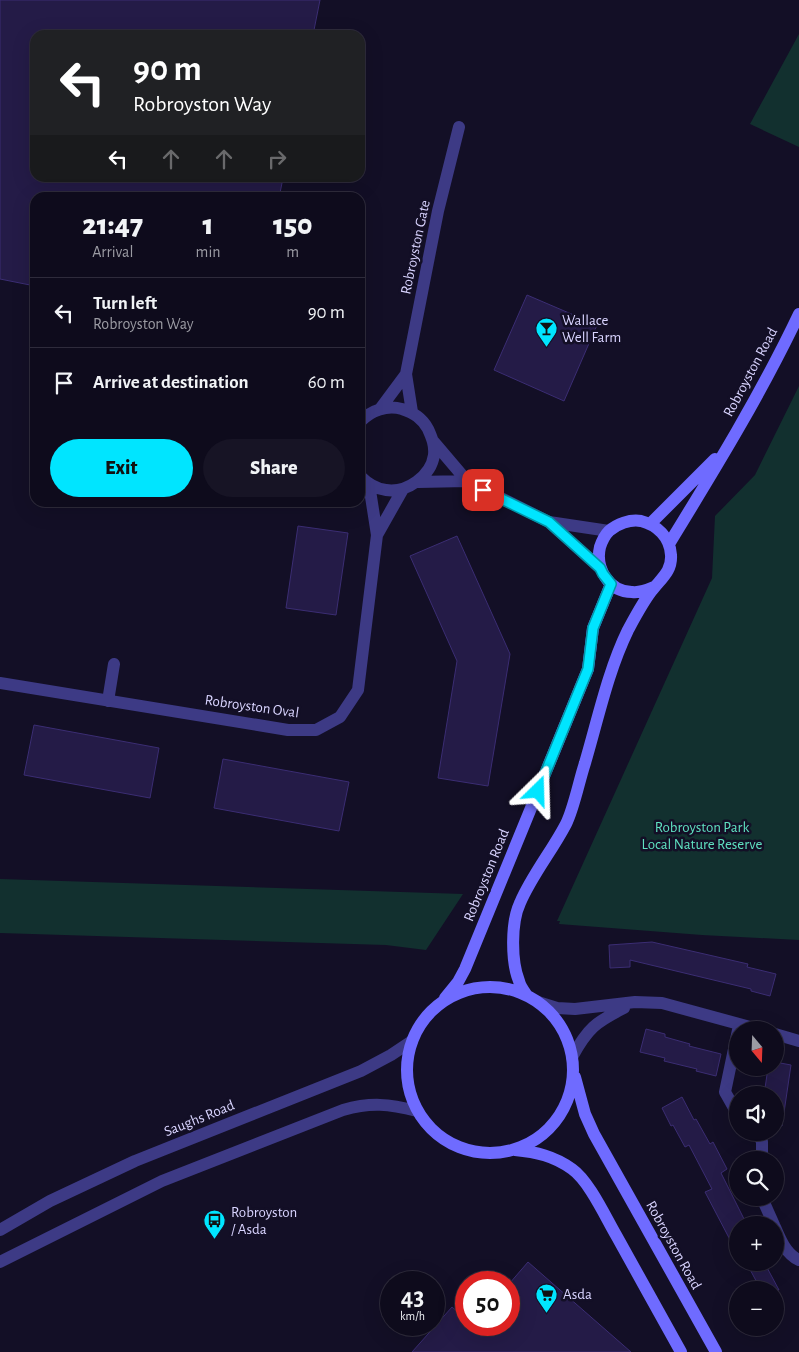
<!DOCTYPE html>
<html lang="en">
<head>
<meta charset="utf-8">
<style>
	body { margin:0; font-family:"Alegreya Sans",sans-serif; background:#171425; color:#f1f3f6; height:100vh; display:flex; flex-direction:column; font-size:19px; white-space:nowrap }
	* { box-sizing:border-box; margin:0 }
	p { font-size:16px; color:#9b9ba3 }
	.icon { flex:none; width:28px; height:28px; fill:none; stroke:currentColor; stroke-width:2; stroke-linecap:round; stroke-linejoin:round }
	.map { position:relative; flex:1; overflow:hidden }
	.panel { position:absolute; left:30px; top:192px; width:335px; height:315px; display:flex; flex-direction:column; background:#0e0b1c; border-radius:15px; box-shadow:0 5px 20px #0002,0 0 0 1px #2e2b3b }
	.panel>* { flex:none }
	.guide { position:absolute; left:30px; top:30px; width:335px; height:152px; border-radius:15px; box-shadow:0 5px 20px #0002,0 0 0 1px #2e2b3b; background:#202124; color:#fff; overflow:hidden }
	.needle { width:32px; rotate:161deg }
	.controls { position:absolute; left:729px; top:1021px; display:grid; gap:10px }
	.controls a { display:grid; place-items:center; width:55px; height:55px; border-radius:50%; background:#0e0b1c; box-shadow:0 5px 20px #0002,0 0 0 1px #2e2b3b; font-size:25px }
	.speed { position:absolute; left:380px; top:1271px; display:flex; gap:10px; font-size:25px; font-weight:700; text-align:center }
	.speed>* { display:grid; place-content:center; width:65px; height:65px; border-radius:50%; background:#0e0b1c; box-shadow:0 5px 20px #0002,0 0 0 1px #2e2b3b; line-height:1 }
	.speed small { font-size:12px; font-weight:400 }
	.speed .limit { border:8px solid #d22; background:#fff; color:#111 }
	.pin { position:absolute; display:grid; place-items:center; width:42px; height:42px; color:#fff; margin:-21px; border-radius:10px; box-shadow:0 2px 8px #0006 }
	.me { position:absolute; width:55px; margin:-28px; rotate:22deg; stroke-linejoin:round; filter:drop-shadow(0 0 4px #0008) }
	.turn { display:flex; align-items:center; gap:18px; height:105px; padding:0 20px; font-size:22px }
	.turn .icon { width:65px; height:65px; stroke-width:2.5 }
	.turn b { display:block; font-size:35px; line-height:42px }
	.lanes { display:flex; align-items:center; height:48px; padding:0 20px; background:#0003; justify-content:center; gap:25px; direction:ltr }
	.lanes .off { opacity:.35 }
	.eta { display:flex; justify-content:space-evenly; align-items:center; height:85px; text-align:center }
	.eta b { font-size:30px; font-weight:800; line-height:35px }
	.primary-button { display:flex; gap:10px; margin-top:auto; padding:10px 20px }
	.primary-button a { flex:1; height:58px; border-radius:30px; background:#00e5ff; color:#111; font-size:20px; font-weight:800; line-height:58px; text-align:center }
	.primary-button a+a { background:#171425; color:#f1f3f6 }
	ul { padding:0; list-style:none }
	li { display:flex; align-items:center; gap:15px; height:70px; padding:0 20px; border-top:1px solid #2e2b3b }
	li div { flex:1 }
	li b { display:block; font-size:19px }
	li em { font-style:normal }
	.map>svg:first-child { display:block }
</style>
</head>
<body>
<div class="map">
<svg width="799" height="1352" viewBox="0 0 799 1352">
	<rect width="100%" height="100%" fill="#130f26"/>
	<!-- green -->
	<path fill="#12302f" d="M799 34V147L750 124Z
		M799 386V940L702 935 559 924 560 921H557L712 578 715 516 755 475Z
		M0 879 463 894 426 950 386 945 0 933Z"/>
	<!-- building -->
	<path fill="#241b47" stroke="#3b2d73" d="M0 0H320L313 35H35V178H283L279 198H35V286L0 279Z
		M527 295 597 325 564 401 494 370Z
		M298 526 348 533 336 615 286 608Z
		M457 536 510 654 488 786 438 778 457 661 410 556Z
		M34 725 159 748 150 798 24 775Z
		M223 759 349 782 339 831 214 808Z
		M652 942 748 964 747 967 776 974 770 996 751 991V989L630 960V967L610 968 609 945Z
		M646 1029 665 1034V1037L690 1044 689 1046 721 1054 716 1076 696 1071 697 1069 664 1061 665 1058 640 1052Z
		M775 1062 791 1065 782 1126 775 1125V1095H764L768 1068H775Z
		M682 1097 694 1120 696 1119 710 1144 713 1142 727 1169 721 1173 747 1225H738V1255L705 1192 712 1189 689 1145 685 1147 673 1125 671 1126 662 1108Z
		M528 1262 631 1352H412L452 1307 466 1319V1325H509V1284Z
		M746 1262H764L779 1290H761Z"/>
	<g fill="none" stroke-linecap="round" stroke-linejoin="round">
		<!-- minor -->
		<path stroke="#3d3a85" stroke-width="12" d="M380 409 406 374
			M412 412 406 374 438 211 459 127
			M360 422C371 410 387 405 402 409 414 413 422 418 428 429 432 438 435 445 434 455 431 476 407 493 386 490 376 489 367 483 360 476
			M433 441 467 481 549 522 600 568
			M418 482 467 481
			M549 522 609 531
			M377 535 403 489
			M0 683 288 730H316L340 717 358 690 377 535 369 484
			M108 701 114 664
			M538 1002 557 1008 575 1009 635 1002 662 1003 761 1030
			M738 1030 725 1092 738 1115
			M775 1034 799 1041
			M572 1057C588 1028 596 1022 624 1008
			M758 1132 762 1142V1160
			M762 1198 774 1225
			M775 1227C780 1239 786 1254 799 1260"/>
		<!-- tertiary -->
		<path stroke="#3d3a85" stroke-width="12" d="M0 1230 50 1201 135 1161 361 1071 391 1055 412 1041
			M0 1262 162 1181 343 1110C371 1102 389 1104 417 1111"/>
		<!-- secondary -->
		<path stroke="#6f6bff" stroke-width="12" d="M650 524 715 459
			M669 544C715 469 761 394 799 314
			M407 1070a83 83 0 1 1 166 0a83 83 0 1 1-166 0Z
			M526 994C523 990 520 986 519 981 511 961 511 922 520 903 532 875 552 851 566 824 574 808 579 781 585 763 598 719 608 671 628 630 635 617 645 598 654 588 663 577 672 570 671 555 670 537 657 525 641 521 630 519 617 524 609 531 605 535 602 541 600 547 595 568 609 592 632 592 640 593 647 590 654 587
			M445 998 458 982 465 969 588 669 593 628 611 584
			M575 1077 585 1114 594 1134 716 1352
			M515 1150C536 1152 554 1156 572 1169 589 1181 605 1216 616 1235 638 1274 659 1313 681 1352"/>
	</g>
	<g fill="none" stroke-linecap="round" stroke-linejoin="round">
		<defs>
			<path id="route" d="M483 490 549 522 600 568 603 574 611 584 593 628 588 669 538 791"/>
		</defs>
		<!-- route casing -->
		<use href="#route" stroke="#0095a6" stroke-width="12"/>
		<!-- route -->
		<use href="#route" stroke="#00e5ff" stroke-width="9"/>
	</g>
	<!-- icons -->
	<defs>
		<symbol id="bar-pin" viewBox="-11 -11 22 30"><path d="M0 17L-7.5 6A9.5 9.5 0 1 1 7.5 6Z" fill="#00e5ff" stroke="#130f26"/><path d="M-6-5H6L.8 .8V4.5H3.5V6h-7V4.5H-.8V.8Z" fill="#111"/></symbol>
		<symbol id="bus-pin" viewBox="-11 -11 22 30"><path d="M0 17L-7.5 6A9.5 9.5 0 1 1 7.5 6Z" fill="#00e5ff" stroke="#130f26"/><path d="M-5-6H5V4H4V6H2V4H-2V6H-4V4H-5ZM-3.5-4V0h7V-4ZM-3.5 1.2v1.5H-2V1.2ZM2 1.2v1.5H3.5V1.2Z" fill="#111"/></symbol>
		<symbol id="supermarket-pin" viewBox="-11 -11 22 30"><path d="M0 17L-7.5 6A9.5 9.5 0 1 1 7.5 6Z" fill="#00e5ff" stroke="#130f26"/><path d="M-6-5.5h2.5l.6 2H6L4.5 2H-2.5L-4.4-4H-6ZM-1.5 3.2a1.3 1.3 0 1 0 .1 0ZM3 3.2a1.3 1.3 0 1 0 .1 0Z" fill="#111"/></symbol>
	</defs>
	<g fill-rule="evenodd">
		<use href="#bar-pin" x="534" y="316" width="25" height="34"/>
		<use href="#bus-pin" x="202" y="1208" width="25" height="34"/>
		<use href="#supermarket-pin" x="534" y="1282" width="25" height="34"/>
	</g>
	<g text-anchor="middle" stroke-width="5" stroke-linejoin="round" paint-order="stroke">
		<!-- street labels -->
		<g font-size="15" fill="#d9d4ff" stroke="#130f26">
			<text transform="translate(415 247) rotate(-78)" y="5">Robroyston Gate</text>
			<text transform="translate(750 372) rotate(-62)" y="5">Robroyston Road</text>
			<text transform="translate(252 706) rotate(8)" y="5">Robroyston Oval</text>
			<text transform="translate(486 875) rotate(-68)" y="5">Robroyston Road</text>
			<text transform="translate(199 1118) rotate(-22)" y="5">Saughs Road</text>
			<text transform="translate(674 1245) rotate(61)" y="5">Robroyston Road</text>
		</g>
		<!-- poi labels -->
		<g font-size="15" fill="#d9d4ff" stroke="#130f26" text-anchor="start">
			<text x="562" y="325">Wallace<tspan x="562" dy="17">Well Farm</tspan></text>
			<text x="231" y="1217">Robroyston<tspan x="231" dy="17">/ Asda</tspan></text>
			<text x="563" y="1299">Asda</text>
		</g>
		<!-- park labels -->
		<g font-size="15" fill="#5fe0c0" stroke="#130f26">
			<text x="702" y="832">Robroyston Park<tspan x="702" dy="17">Local Nature Reserve</tspan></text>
		</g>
	</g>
</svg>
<div class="controls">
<a><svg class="needle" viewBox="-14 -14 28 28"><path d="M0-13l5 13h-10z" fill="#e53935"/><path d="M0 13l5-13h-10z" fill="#9b9ba3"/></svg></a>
<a><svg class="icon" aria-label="sound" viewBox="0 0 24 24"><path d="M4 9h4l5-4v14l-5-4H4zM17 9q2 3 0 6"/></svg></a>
<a><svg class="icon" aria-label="search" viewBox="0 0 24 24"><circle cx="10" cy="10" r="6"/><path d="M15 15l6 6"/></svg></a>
<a>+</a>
<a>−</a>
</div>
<div class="speed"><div>43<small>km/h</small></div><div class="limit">50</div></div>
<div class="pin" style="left:483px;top:490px;background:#d93025"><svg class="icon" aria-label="arrive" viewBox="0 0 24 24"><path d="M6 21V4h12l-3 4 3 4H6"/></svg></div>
<svg class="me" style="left:538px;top:791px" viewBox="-20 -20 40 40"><path d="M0-17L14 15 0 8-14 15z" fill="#00e5ff" stroke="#fff" stroke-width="4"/></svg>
<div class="guide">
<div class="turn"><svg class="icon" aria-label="left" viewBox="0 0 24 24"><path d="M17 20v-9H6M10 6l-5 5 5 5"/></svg><div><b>90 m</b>Robroyston Way</div></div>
<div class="lanes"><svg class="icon" aria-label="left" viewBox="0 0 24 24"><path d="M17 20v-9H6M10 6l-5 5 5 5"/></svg><svg class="icon off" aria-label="ahead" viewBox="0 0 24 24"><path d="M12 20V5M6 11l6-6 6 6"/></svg><svg class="icon off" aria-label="ahead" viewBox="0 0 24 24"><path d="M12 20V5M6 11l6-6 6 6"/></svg><svg class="icon off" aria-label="right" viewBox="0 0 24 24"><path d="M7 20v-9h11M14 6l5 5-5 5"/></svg></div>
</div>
<section class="panel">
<div class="eta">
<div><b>21:47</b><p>Arrival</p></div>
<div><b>1</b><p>min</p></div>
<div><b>150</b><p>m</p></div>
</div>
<ul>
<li><svg class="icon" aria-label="left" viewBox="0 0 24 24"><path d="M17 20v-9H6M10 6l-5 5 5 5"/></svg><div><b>Turn left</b><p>Robroyston Way</p></div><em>90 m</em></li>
<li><svg class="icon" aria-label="arrive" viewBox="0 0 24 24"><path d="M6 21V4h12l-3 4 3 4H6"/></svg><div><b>Arrive at destination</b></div><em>60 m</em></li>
</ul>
<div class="primary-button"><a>Exit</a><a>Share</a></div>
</section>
</div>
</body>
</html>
